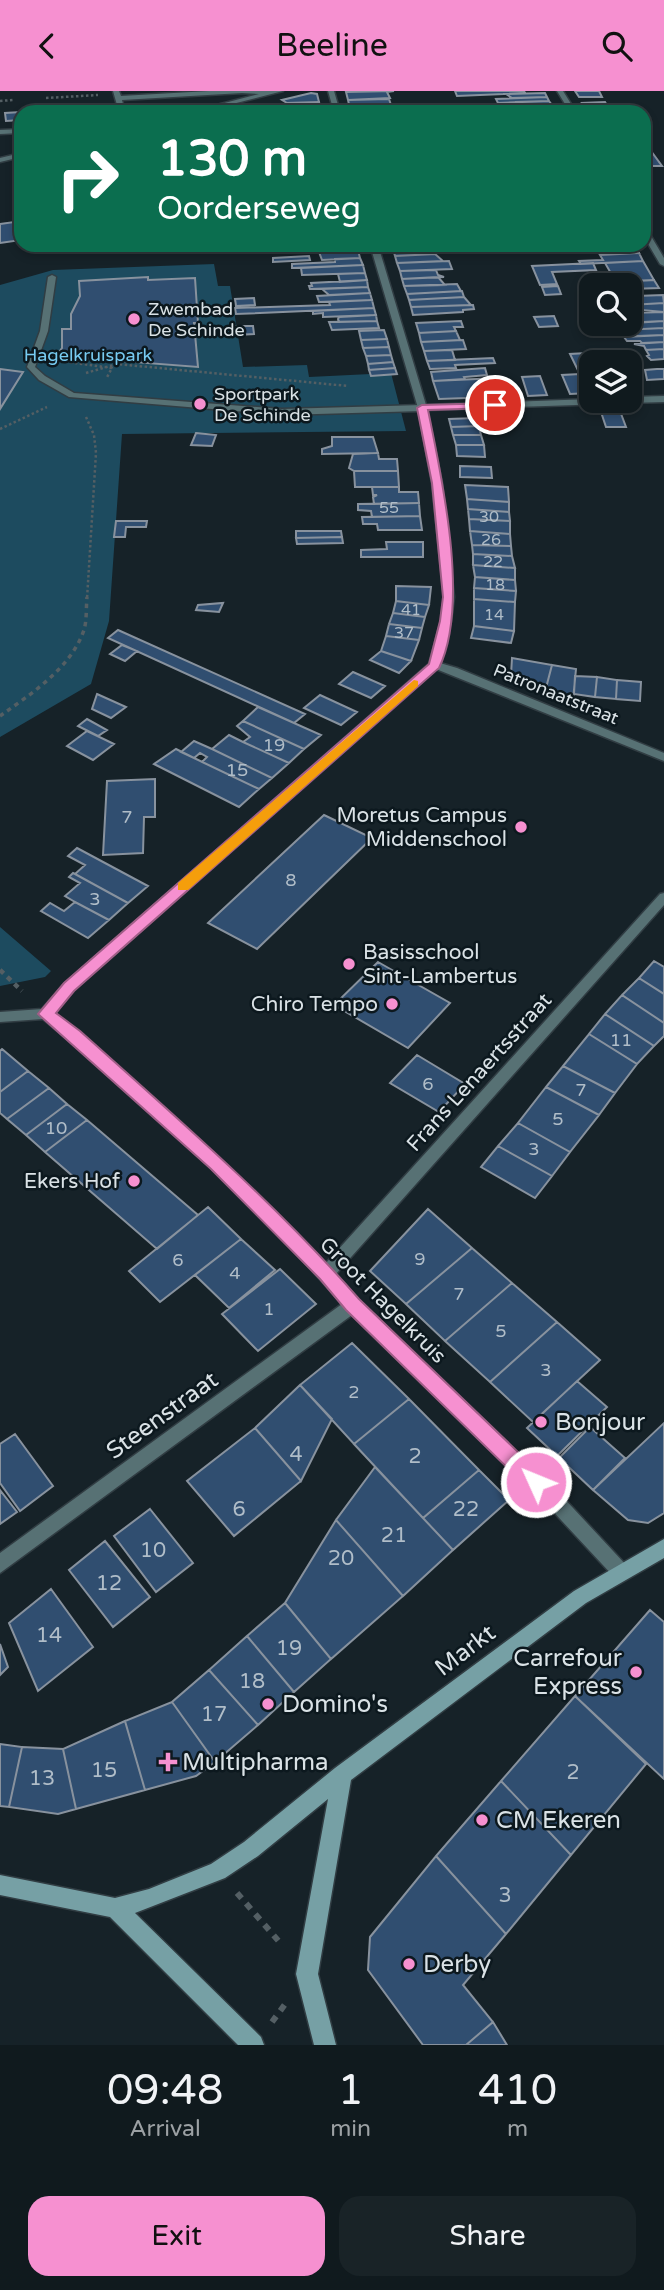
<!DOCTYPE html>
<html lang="en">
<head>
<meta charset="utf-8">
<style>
	body { margin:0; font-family:"Varela Round",sans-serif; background:#192327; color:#f1f3f6; height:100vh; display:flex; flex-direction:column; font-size:26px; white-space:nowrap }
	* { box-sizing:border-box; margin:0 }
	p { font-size:23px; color:#9ca1a4 }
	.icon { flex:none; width:38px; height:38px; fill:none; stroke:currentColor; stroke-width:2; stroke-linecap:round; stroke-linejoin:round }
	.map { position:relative; height:1954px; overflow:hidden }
	.drawer { display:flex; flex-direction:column; background:#101a1e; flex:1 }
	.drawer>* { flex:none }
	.guide { position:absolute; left:14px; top:14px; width:637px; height:147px; border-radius:21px; box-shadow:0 4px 10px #0003,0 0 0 2px #30383c; background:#0b6e4f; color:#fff; overflow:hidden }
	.tools { position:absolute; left:579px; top:182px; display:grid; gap:14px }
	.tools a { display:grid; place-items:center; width:63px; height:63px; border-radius:14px; background:#101a1e; box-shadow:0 4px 10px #0003,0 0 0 2px #30383c; font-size:35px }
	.pin { position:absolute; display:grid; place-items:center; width:60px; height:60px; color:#fff; margin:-30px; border:4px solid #fff; border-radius:50%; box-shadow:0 2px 7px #0007 }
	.me { position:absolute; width:77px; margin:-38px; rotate:314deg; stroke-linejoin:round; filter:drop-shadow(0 0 5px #0008) }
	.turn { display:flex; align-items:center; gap:24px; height:147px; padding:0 28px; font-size:32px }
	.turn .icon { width:91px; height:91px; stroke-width:2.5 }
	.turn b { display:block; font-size:49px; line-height:60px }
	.eta { display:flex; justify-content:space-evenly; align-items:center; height:119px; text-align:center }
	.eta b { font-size:42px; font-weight:600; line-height:49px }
	.button { display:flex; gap:14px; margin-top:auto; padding:14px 28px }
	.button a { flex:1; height:80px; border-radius:21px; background:#f690d0; color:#111; font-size:28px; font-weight:600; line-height:80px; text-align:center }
	.button a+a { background:#192327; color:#f1f3f6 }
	header { display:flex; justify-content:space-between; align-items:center; height:91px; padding:0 28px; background:#f690d0; color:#111; font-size:32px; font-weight:600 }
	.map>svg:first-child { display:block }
</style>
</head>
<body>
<header><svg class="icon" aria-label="back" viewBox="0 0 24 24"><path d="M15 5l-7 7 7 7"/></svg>Beeline<svg class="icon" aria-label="search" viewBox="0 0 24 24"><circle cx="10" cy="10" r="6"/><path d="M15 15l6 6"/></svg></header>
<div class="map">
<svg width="664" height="1954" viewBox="0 0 664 1954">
	<rect width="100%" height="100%" fill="#162228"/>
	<!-- green -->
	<path fill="#1d4b5f" d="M214 173 218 195H230L243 276 307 274 309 286 391 282 406 340 122 343 109 530 91 593 0 646V194L53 179Z
		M0 836 51 880 45 886 0 895Z"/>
	<!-- building -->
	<path fill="#304e70" stroke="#88929e" stroke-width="2" d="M394 0 387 1 390 7 348 9 346 1Z
		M455 0H524L525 2 457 5Z
		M575 0H599L602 6H579Z
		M311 2 317 3 319 11 287 12 282 9Z
		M545 2 547 6 512 7 506 3Z
		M547 6 549 10 498 12 496 8Z
		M389 8 392 17 350 18 348 9Z
		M549 10 552 14 524 15 515 11Z
		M319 11 320 16 289 17 287 12Z
		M605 11 608 16 585 17 582 12Z
		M552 14 554 18 518 20 516 15Z
		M82 15 93 17 94 21H69L68 17Z
		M385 17 386 21H351L350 18Z
		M21 21V29L6 30 5 22Z
		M644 60H651L662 75H644Z
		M14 131 21 149 0 152V133Z
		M392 154H437V156L393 158Z
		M357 155 360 167 322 169 319 161H314V157Z
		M634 155 639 162 605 163 599 156Z
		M437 156 438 160H434L435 163 395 165 393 158Z
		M639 162 643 170 581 173 579 170 603 169 600 164Z
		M435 163 443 170 397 172 395 165Z
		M309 165 310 169 273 171V167Z
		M360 167 363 174 292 177V173L335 171V168Z
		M449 170 452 178 400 180 397 172Z
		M643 170 654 189 616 191 605 172Z
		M593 172 596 179 552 181 557 193 540 194 532 175Z
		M363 174 365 182 302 184 301 177Z
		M436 179 438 184 444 186 402 188 400 180Z
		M365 182 367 189 340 191 338 183Z
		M148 186V189L195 187 198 232H194L198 276 56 265 62 257V238H71V223L80 205 79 190Z
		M438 186 445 194 404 195 402 188Z
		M367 189 368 196 310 198 309 195H312L311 192Z
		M654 189 659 197 630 198V194H605L604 191Z
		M457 193 461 200 407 203 404 195Z
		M558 195 561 203 545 204 542 196Z
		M368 196 370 202 329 204 322 198Z
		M462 200 464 206 409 209 407 203Z
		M370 202 372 209 319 211 317 205Z
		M663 204 664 212 630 214V210L639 209 637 205Z
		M464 206 471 214 411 216 409 209Z
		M254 207 255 214 236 215 235 208Z
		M372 209 374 217 236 223 235 217 330 214 329 211Z
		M664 212V221L630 218V214Z
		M473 214 474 218 463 219V221L413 224 411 216Z
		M374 217 376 224 323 226V222L313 223V220Z
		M664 221V230L643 231 640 227H630V222Z
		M376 224 377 230 339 231 338 228 339 226Z
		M554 225 558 235 539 236 534 226Z
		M377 230 379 237 332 239 329 231Z
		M461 230 463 236H454L456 240 419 242 416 232Z
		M664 230V237L621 239 618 233Z
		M236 235H253L254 243 238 244Z
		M664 237V244L637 245 635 241 621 239Z
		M384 239 387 248 361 249 359 240Z
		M456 240 460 249 421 251 419 242Z
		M664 244V251L642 252 640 250H627L624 246Z
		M387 248 389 256 363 257 361 249Z
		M463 249 466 258 424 260 421 251Z
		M664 251V258L646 259 644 255 634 253Z
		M389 256 391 264 366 265 363 257Z
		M664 258V268L651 269 647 265 649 264 646 259Z
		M452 259 455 269 427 270 424 260Z
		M587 262 592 271V302H589L570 263Z
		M391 264 393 271 368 273 366 265Z
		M493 267 495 272 455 274 456 277 430 278 427 270Z
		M393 271 395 277 369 279 368 273Z
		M395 277 397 283 371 285 369 279Z
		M485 277 487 284 464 286 465 288 433 290 431 281Z
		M0 278 23 281 0 318Z
		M657 278H664V288L647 289 645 279Z
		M580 283 589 302 570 303 562 284Z
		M540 285 547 304 528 305 522 286Z
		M499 287 502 294 490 295 495 306 439 308 433 290Z
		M620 320 626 336H606L601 321Z
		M476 327 479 335 451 336 449 328Z
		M479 335 481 344H453L451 336Z
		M196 342 216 344 212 355 191 354Z
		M453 344H481L484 354H456Z
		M332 346H373L378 362 322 363V358L332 355Z
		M456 354H484L485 366 457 365Z
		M378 362 379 368H397L398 380H354L349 377 353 363Z
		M460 375 491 376 492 387 460 386Z
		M354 380H398L399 396H355Z
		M465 394 508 396 509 411 467 408Z
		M372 396H399V401H418L419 412 374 413 373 406 377 404H373Z
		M467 408 509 411V421L468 418Z
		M419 412 420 425 372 426 371 420 358 419V413Z
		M468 418 509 421 510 430 469 428Z
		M420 425 422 439H378L377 433H363L362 426Z
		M469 428 510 430V443L470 440Z
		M116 430H147L146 436H126L125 446H114Z
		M296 440H341L342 446 296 447Z
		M470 440 510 443 511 455 472 454Z
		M342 446 343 452 297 453 296 447Z
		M386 451H423V466H361V459L387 458Z
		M472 454 511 455 512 465 473 463Z
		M473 463 512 465 515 477 473 474Z
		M473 474 515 477V489L475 486Z
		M475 486 515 489 516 500 474 497Z
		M396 495 431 496 429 514 396 510Z
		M474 497 516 500 515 511 474 508Z
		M474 508 515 511 514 540 474 535Z
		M396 510 429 514 425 526 393 522Z
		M223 512 219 521 196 519 198 514Z
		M393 522 425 526 422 537 389 533Z
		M389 533 422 537 419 549 386 545Z
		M474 535 514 540 511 552 471 547Z
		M118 539 305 623 294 632 108 547Z
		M386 545 419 549 411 570 381 560Z
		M122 554 137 560 125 570 110 563Z
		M381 560 411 570 399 582 370 569Z
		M512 567 552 574 546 597 511 584Z
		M552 574 576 578 573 609 546 597Z
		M353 581 385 595 371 607 339 593Z
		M575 585 597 586 595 606 574 603Z
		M597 586 617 589 616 608 595 606Z
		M617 589 641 591 640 610 616 608Z
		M97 603 126 616 111 627 92 618Z
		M320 604 357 621 341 634 304 617Z
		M258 616 321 644 304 658 243 630Z
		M87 628 107 639 98 645 78 635Z
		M243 630 304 658 289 672 243 651 250 646 237 635Z
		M87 640 114 653 93 669 67 655Z
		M229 644 243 651 289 672 272 687 212 658Z
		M194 650 212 658 272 687 259 698 202 671 207 666 200 662 194 667 181 661Z
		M176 658 194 667 259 698 239 716 154 673Z
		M155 688V726H144L143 762 103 764 107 690Z
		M324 724 372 747 257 858 208 832Z
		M77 757 148 795 128 812 75 783 85 774 68 765Z
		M73 782 75 783 128 812 109 829 75 811 65 805 80 792 69 786Z
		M75 811 109 829 88 847 41 820 50 812 64 820Z
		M654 870 664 876V903L639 887Z
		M378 871 450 912 408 957 334 914Z
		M639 887 664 903V932L622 904Z
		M622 904 664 932V945L654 955 605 923Z
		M605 923 654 955 637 973 589 943Z
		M589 943 637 973 615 1002 563 975Z
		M2 958 28 980 0 1001V960Z
		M417 964 465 993 439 1021 390 992Z
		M563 975 615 1002 599 1024 546 996Z
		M28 980 49 997 7 1028 0 1022V1001Z
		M546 996 599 1024 570 1061 518 1032Z
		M49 997 67 1013 26 1044 7 1028Z
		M67 1013 87 1029 45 1061 26 1044Z
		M87 1029 198 1124 157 1158 45 1061Z
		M518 1032 570 1061 552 1085 498 1055Z
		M498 1055 552 1085 535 1107 481 1076Z
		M208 1116 241 1148 160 1211 129 1180Z
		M428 1118 472 1157 406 1213 370 1180Z
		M241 1148 275 1179 229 1217 195 1184Z
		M472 1157 512 1192 445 1250 406 1213Z
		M280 1178 316 1213 258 1260 222 1223Z
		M512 1192 557 1231 490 1291 445 1250Z
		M557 1231 600 1269 533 1331 490 1291Z
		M352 1252 409 1308 354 1353 300 1294Z
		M577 1290 607 1316 557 1365 527 1337Z
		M300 1294 332 1328 301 1390 255 1337Z
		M409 1308 479 1379 423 1427 354 1353Z
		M664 1332V1422L648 1432 628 1429 593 1399Z
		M590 1336 625 1367 593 1399 559 1367Z
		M255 1337 301 1390 234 1445 187 1390Z
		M15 1343 53 1395 20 1420 0 1392V1353Z
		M375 1376 453 1459 403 1505 336 1429Z
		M479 1379 509 1409 453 1459 423 1427Z
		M0 1399 17 1421 0 1433Z
		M150 1418 193 1472 156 1501 114 1445Z
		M336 1429 403 1505 331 1568 285 1512Z
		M105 1450 150 1506 113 1536 69 1479Z
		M51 1498 93 1556 38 1600 9 1532Z
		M285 1512 331 1568 294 1601 247 1545Z
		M650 1519 664 1531V1688L575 1605Z
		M247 1545 294 1601 258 1634 209 1579Z
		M0 1553 8 1576 0 1584Z
		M209 1579 258 1634 215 1671 172 1611Z
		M575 1605 646 1673 571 1764 501 1690Z
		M172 1611 215 1671 196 1685 145 1699 125 1630Z
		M125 1630 145 1699 76 1718 63 1658Z
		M0 1653 22 1656 9 1716 0 1715Z
		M22 1656 63 1658 76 1718 58 1723 9 1716Z
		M501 1690 571 1764 506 1843 436 1765Z
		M436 1765 506 1843 463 1894 493 1931 466 1954H423L368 1879 370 1846Z
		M493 1931 507 1954H466Z"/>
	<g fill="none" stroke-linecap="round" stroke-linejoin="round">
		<defs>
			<path id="service" d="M52 184 56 186 48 240 35 276 45 285 74 302 282 318 422 314 426 317 422 320 282 324 69 306 39 289 27 276 40 240 48 186Z"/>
			<path id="minor" d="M113 0H119L121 5 209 0H283L201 21H190L259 3 242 2 122 9 125 21H119Z
				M328 0H334L340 21H334Z
				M557 0H563L576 21H570Z
				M21 38V42L0 43V39Z
				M21 62V66L0 71V67Z
				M644 138 648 140 664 167V175L660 173 644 146Z
				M370 154H378L426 314 592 308V310H610L606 313 427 319 442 392 454 506 451 530 440 572 457 577 664 662V670L436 578 74 899 54 922 111 969 217 1066 326 1172 660 803 664 802V814L336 1183 359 1209 560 1403 627 1475 630 1481 627 1487 621 1490 615 1487 548 1415 352 1224 0 1482V1462L342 1213C260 1119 166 1032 71 951L43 928 0 931V921L42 918 64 893 429 573 441 530 444 506 432 392 418 317Z
				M664 305V311L630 312 626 310H630V306Z"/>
			<path id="secondary" d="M664 1448V1467L586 1512 351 1689 318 1883 336 1954H314L296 1883 328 1708 258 1765 225 1787 135 1822 261 1946 264 1954H238L110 1826 0 1804V1784L115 1807 149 1798 211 1773 244 1751 335 1677 574 1500Z"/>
		</defs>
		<!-- service casing -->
		<use href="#service" stroke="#313d43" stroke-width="3"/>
		<!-- minor casing -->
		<use href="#minor" stroke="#313d43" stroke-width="3"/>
		<!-- secondary casing -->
		<use href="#secondary" stroke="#313d43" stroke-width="3"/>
		<!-- path-far3 -->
		<path stroke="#545f64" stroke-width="2.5" stroke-dasharray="2.5 2.5" stroke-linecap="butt" d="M46 7 98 4
			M0 10 13 9
			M60 270 112 277 106 288
			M86 282 117 273 348 295
			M86 326 94 344 96 362 87 508
			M0 338 47 316"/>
		<!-- path-far2 -->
		<path stroke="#545f64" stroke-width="3.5" stroke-dasharray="4.5 4.5" stroke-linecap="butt" d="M0 625C31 603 71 577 84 539 87 529 86 516 87 506"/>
		<!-- path-far1 -->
		<path stroke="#545f64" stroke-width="4.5" stroke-dasharray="5 5" stroke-linecap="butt" d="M0 879 22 900"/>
		<!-- path -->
		<path stroke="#545f64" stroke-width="6" stroke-dasharray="7 7" stroke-linecap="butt" d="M237 1802 282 1854
			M272 1931 286 1912"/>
		<!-- service -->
		<use href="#service" fill="#577174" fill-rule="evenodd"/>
		<!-- minor -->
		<use href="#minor" fill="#577174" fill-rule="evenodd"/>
		<!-- secondary -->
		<use href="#secondary" fill="#76a0a5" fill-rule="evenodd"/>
	</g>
	<!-- route -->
	<path fill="#f690d0" stroke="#a05e87" stroke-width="2" d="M498 312V316L495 317 428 319C442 388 470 513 439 577L74 900 56 922 80 940C176 1026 274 1111 359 1208L543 1385 546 1391 543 1398 536 1401 529 1398 346 1219 320 1188 211 1078 38 923 64 892 429 573 440 530 443 506 432 392 417 317 422 314Z"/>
	<!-- slow -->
	<path fill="#f59e0b" d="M414 589 418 590V595L188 799H178V792Z"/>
	<!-- markers -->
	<g fill="#f690d0" stroke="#0c181e" stroke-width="2.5">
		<circle cx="134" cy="228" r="7"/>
		<circle cx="200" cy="313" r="7"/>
		<circle cx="521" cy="736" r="7"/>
		<circle cx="349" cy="873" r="7"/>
		<circle cx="392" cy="913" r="7"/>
		<circle cx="134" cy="1090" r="7"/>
		<circle cx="541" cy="1331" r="7"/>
		<circle cx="636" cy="1581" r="7"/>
		<circle cx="268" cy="1613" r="7"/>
		<path d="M164.5 1660.5h7v7h7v7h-7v7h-7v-7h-7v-7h7z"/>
		<circle cx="482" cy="1729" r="7"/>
		<circle cx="409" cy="1873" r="7"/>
	</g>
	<g text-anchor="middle" stroke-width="5" stroke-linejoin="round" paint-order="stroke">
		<!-- far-number labels -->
		<g font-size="16" fill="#b0bdc8">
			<text x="389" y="422">55</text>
			<text x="489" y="431">30</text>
			<text x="491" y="454">26</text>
			<text x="493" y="476">22</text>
			<text x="495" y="499">18</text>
			<text x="411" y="524">41</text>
			<text x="494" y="529">14</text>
			<text x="404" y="547">37</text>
		</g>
		<!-- far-poi labels -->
		<g font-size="18" fill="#dae2e6" stroke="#0c181e" text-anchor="start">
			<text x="148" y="224">Zwembad<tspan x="148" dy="21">De Schinde</tspan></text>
			<text x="214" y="309">Sportpark<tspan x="214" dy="21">De Schinde</tspan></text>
		</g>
		<!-- far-park labels -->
		<g font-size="18" fill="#77cbf1" stroke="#0c181e">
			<text x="88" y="270">Hagelkruispark</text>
		</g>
		<!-- far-street labels -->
		<g font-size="18" fill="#dae2e6" stroke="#0c181e">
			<text transform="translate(556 603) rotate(22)" y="6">Patronaatstraat</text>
		</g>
		<!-- number labels -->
		<g font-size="18" fill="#b0bdc8">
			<text x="274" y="660">19</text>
			<text x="237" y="685">15</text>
			<text x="127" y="732">7</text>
			<text x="291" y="795">8</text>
			<text x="95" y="814">3</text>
			<text x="621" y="955">11</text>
			<text x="428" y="999">6</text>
			<text x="581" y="1005">7</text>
			<text x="558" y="1034">5</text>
			<text x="56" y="1043">10</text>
			<text x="534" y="1064">3</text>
			<text x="420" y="1174">9</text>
			<text x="178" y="1175">6</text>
			<text x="235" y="1188">4</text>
			<text x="459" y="1209">7</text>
			<text x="269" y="1224">1</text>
			<text x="501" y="1246">5</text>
			<text x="546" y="1285">3</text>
			<text x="354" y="1307">2</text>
		</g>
		<!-- poi labels -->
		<g font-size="21" fill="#dae2e6" stroke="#0c181e" text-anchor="end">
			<text x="507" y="731">Moretus Campus<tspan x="507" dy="24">Middenschool</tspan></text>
			<text x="363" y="868" text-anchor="start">Basisschool<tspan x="363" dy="24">Sint-Lambertus</tspan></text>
			<text x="378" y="920">Chiro Tempo</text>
			<text x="120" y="1097">Ekers Hof</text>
		</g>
		<!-- street labels -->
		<g font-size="21" fill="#dae2e6" stroke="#0c181e">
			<text transform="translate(479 981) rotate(-48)" y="7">Frans Lenaertsstraat</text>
			<text transform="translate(383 1209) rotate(45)" y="7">Groot Hagelkruis</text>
		</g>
		<!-- near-number labels -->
		<g font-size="21" fill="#b0bdc8">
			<text x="296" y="1370">4</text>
			<text x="415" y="1372">2</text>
			<text x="239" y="1425">6</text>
			<text x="466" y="1425">22</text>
			<text x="394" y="1451">21</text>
			<text x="153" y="1466">10</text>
			<text x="341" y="1474">20</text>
			<text x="109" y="1499">12</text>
			<text x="49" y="1551">14</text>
			<text x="289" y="1564">19</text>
			<text x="252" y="1597">18</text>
			<text x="214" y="1630">17</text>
			<text x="104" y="1686">15</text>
			<text x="573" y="1688">2</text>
			<text x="42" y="1694">13</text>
			<text x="505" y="1811">3</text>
		</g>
		<!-- near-street labels -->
		<g font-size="24" fill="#dae2e6" stroke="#0c181e">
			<text transform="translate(162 1324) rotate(-36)" y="8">Steenstraat</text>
			<text transform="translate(465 1559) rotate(-37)" y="8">Markt</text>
		</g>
		<!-- near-poi labels -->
		<g font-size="24" fill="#dae2e6" stroke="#0c181e" text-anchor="start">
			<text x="555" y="1339">Bonjour</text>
			<text x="622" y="1575" text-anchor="end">Carrefour<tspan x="622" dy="28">Express</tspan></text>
			<text x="282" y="1621">Domino's</text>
			<text x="182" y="1679">Multipharma</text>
			<text x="496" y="1737">CM Ekeren</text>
			<text x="423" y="1881">Derby</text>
		</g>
	</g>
</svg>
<div class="tools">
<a><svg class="icon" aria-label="search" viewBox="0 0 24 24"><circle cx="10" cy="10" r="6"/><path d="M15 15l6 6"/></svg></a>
<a><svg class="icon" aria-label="layers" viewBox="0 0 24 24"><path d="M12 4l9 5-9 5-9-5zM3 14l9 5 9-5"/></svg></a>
</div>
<div class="pin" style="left:495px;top:314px;background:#d93025"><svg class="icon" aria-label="arrive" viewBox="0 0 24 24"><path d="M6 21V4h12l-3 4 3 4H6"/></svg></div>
<svg class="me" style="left:536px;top:1391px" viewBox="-20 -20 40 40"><circle r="17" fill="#f690d0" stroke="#fff" stroke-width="3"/><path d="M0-11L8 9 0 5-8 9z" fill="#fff"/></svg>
<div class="guide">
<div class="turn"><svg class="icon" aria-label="right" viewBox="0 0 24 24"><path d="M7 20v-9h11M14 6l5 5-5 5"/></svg><div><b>130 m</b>Oorderseweg</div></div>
</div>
</div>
<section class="drawer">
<div class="eta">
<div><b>09:48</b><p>Arrival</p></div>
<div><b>1</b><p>min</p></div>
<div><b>410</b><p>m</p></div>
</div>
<div class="button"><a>Exit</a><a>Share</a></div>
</section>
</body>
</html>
